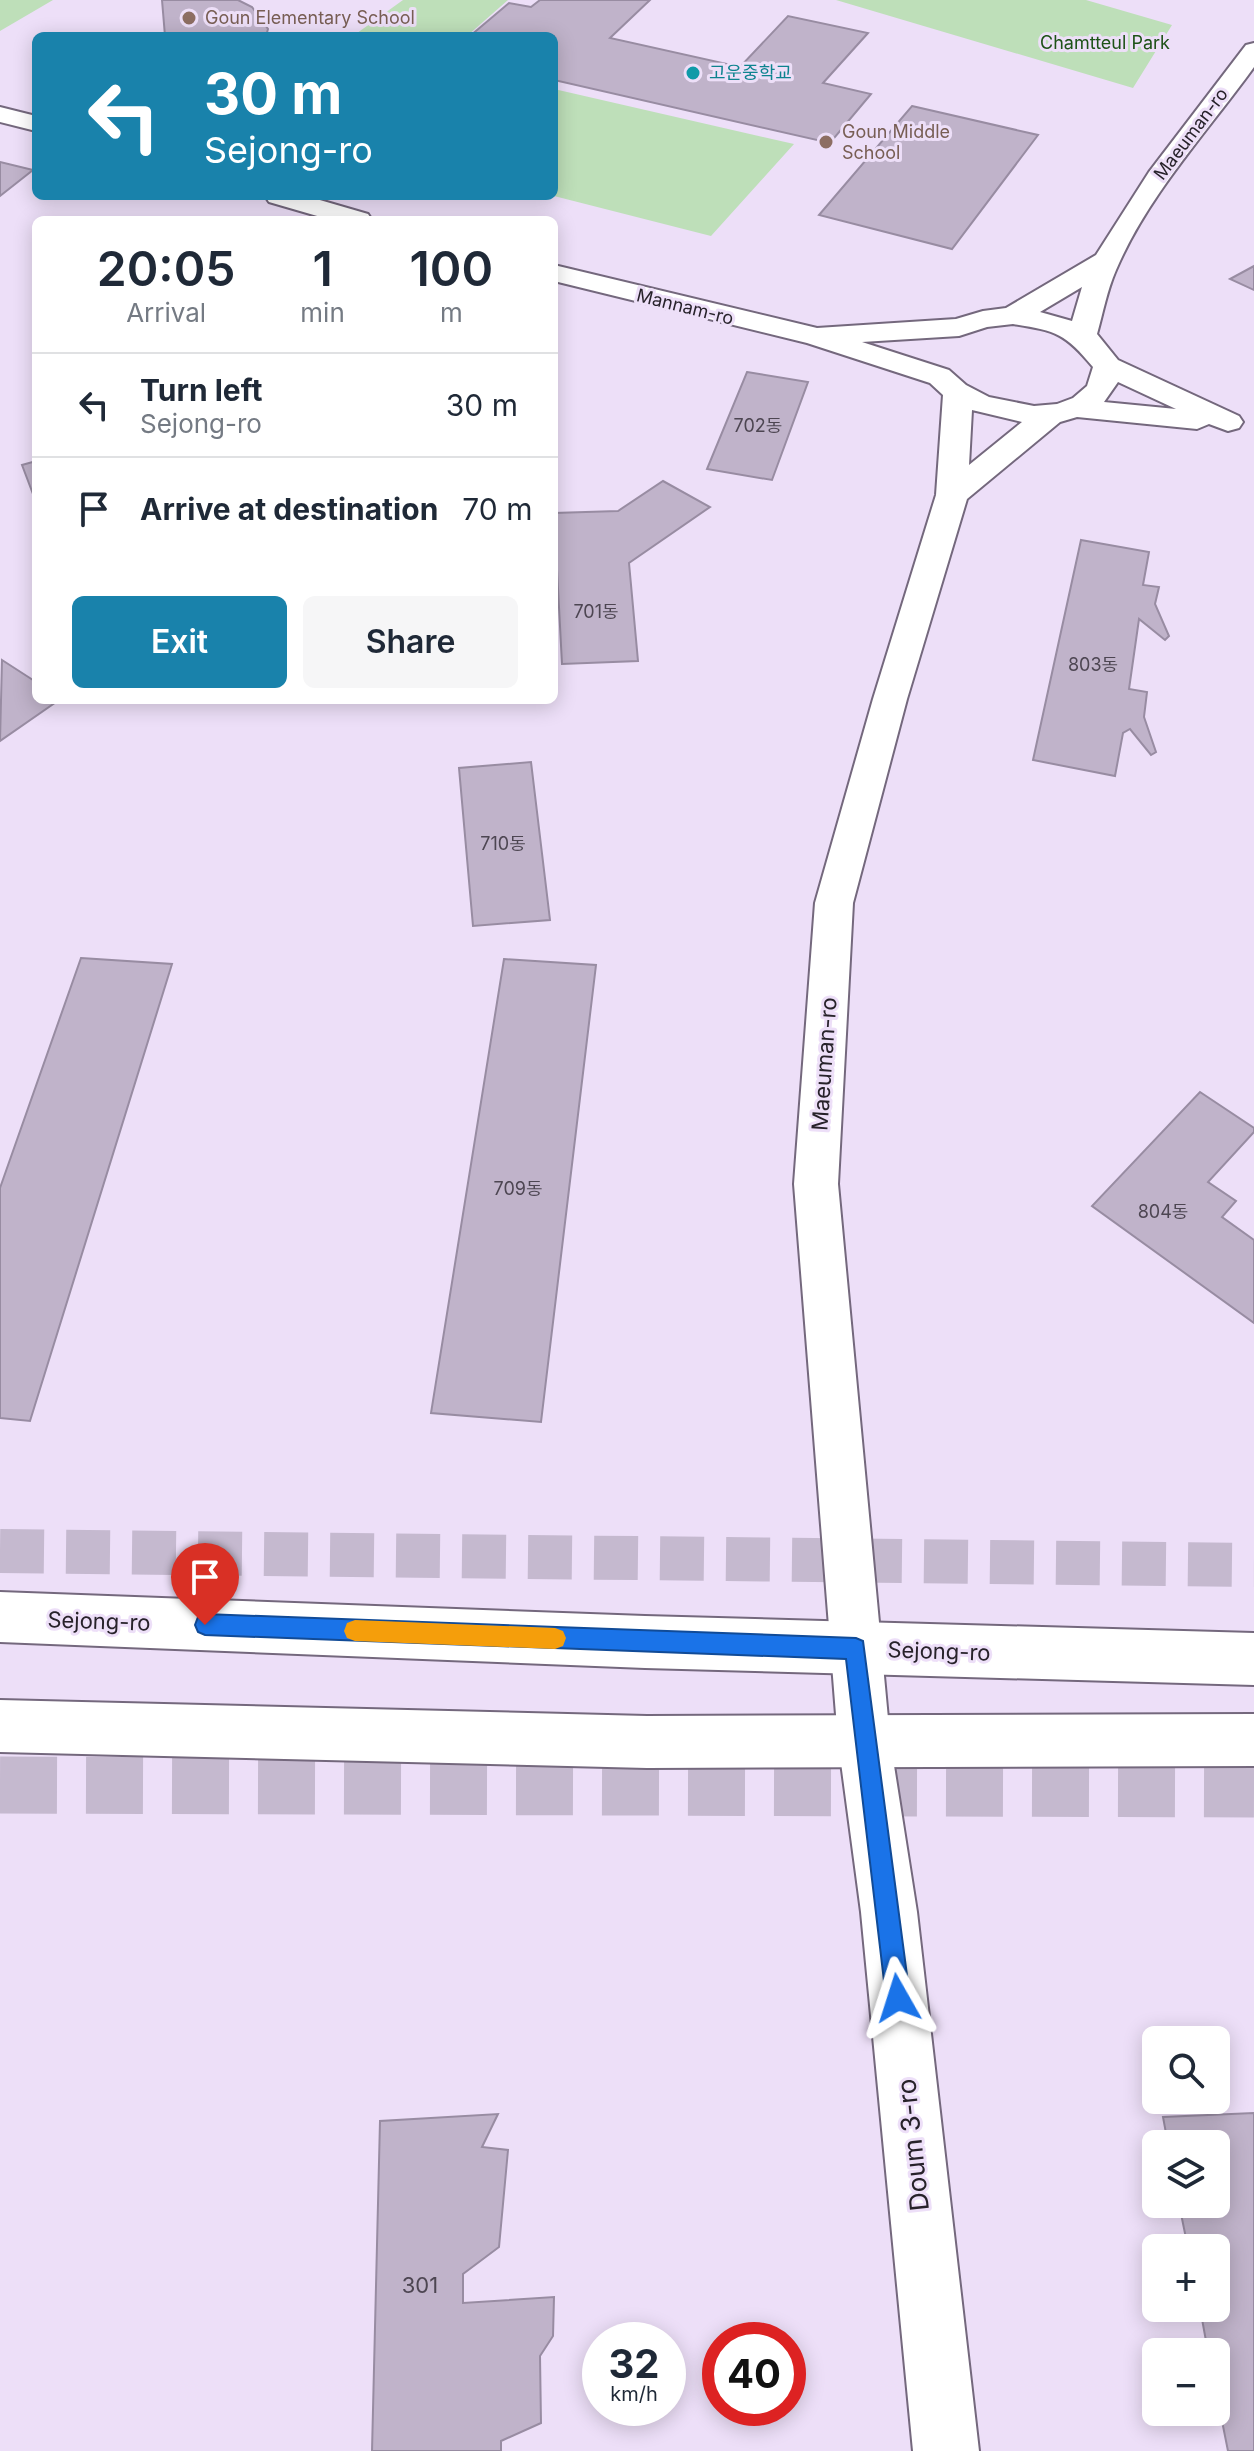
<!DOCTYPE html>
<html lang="en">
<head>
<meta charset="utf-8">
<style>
	body { margin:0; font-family:Inter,"Noto Sans KR",sans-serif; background:#f6f6f7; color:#1f2937; height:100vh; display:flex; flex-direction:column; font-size:30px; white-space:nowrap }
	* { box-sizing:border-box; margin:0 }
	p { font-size:26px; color:#747a83 }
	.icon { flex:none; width:44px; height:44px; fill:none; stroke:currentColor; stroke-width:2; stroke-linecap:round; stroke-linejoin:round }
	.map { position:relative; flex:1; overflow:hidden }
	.details { position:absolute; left:32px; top:216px; width:526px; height:488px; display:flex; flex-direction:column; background:#fff; border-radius:12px; box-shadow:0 4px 20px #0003 }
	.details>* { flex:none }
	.banner { position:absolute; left:32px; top:32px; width:526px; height:168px; border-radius:12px; box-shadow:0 4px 20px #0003; background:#1982ab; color:#fff; overflow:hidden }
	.buttons { position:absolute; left:1142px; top:2026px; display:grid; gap:16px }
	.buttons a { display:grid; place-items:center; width:88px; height:88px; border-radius:12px; background:#fff; box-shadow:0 4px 20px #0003; font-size:40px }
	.speed { position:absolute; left:582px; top:2322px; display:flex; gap:16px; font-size:40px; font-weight:700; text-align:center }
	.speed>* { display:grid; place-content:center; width:104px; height:104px; border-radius:50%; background:#fff; box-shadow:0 4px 20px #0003; line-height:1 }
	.speed small { font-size:20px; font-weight:400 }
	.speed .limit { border:12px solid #d22; background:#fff; color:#111 }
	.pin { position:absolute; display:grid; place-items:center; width:68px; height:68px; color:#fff; margin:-82px -34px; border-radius:50% 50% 50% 0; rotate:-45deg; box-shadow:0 0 8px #0007 }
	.pin .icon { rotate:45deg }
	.me { position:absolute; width:88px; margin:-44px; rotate:354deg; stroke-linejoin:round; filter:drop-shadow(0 0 6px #0008) }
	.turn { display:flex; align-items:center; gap:28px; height:168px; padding:0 40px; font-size:36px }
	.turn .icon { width:104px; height:104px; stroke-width:2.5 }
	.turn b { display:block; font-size:56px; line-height:68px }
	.eta { display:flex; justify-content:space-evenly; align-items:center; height:136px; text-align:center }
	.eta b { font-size:48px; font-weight:600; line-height:56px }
	.button { display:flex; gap:16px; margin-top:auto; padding:16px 40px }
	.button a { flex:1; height:92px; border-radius:12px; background:#1982ab; color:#fff; font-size:32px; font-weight:600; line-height:92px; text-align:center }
	.button a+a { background:#f6f6f7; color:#1f2937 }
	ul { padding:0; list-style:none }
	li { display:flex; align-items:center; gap:24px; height:104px; padding:0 40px; border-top:2px solid #e0e1e3 }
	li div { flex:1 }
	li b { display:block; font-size:30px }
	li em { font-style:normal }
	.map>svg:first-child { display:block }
</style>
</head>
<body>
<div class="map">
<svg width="1254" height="2451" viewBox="0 0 1254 2451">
	<rect width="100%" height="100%" fill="#eddff8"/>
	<!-- green -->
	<path fill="#bedfb9" d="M0 0H53L0 31Z
		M403 0H508L467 36H353Z
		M836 0H1086L1172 25 1133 88Z
		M554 89 794 144 711 236 554 196Z"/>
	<!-- building -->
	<path fill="#c0b3ca" stroke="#988ca2" stroke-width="2" d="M238 0 252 7 268 29 266 36H165L162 0Z
		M540 0H650L610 38 740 67 788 16 868 33 823 83 871 94 830 143 554 80V36H470L509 3 531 7Z
		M912 106 1038 135 952 249 819 215Z
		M0 162 33 170 0 196Z
		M1254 266V290L1230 279Z
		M747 372 808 382 772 480 707 469Z
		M36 461V502L22 465Z
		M663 481 710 507 629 563 638 661 562 664 554 513 618 511Z
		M1081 540 1149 552 1143 585 1159 587 1155 604 1169 636 1165 640 1139 619 1129 689 1147 692 1144 717 1156 752 1151 755 1130 729 1123 733 1115 776 1033 760Z
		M2 660 36 682V700H59L0 741Z
		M531 762 550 920 473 926 459 768Z
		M81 958 172 964 30 1421 0 1418V1188Z
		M504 959 596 965 541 1422 431 1413Z
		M1200 1092 1254 1128V1132L1208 1182 1236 1201 1222 1217 1254 1240V1323L1092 1206Z
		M1254 2113V2451H1228L1216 2391V2352H1208L1200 2308H1216V2248H1188L1179 2204H1216V2144H1168L1163 2117Z
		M498 2114 482 2147 508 2150 499 2247 463 2274V2303L554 2297 553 2336 540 2356 541 2423 501 2441V2451H372L380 2121Z"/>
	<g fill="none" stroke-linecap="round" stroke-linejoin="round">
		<!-- highway-tunnel-far1 -->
		<path stroke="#c5b9cf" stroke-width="44" stroke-dasharray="44 22" stroke-linecap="butt" d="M0 1551 1254 1565"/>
		<!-- highway-tunnel -->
		<path stroke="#c5b9cf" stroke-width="57" stroke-dasharray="57 29" stroke-linecap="butt" d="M0 1785 1254 1789"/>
		<defs>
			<path id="secondary" d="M1254 43V67C1207 132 1148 195 1116 270 1107 290 1103 313 1097 334L1118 360 1239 416 1243 422 1239 428 1228 431 1209 424 1197 429 1077 417 1060 422 967 499 907 699 853 903 838 1184 890 1740 917 1912 979 2451H913L861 1912 838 1740 794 1184 815 903 873 699 936 495 943 395 930 383 807 343 554 281V265L817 328 956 319 983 311 1006 308 1096 255 1149 172 1246 45ZM1082 287 1072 321 1040 312ZM1013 324C1056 331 1065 333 1093 367L1087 386 1073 398 1057 404 1034 406 989 397 966 385 949 370 862 342 959 336 987 327ZM1118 382 1176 409 1104 402ZM972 410 1022 422 969 465Z
				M0 107 36 116V131L0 122Z
				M265 196H306L368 214 372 220H331L269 202Z"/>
			<path id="primary" d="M0 1592 645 1616 1254 1633V1685L645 1668 0 1642Z
				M0 1700 647 1716 1254 1714V1766L647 1768 0 1752Z"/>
		</defs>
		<!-- secondary casing -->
		<use href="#secondary" stroke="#74687d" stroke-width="4"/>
		<!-- primary casing -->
		<use href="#primary" stroke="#74687d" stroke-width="4"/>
		<!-- secondary -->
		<use href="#secondary" fill="#fff" fill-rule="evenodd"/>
		<!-- primary -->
		<use href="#primary" fill="#fff" fill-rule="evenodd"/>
	</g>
	<!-- route -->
	<path fill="#1a73e8" stroke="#114b97" stroke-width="2" d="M205 1614 856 1638 863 1641 910 1998 906 2007 898 2010 889 2007 886 1998 846 1659 205 1635 198 1632 195 1625 198 1617Z"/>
	<!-- slow -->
	<path fill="#f59e0b" d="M355 1620 555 1628 563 1631 566 1638 563 1646 555 1649 355 1641 347 1638 344 1631 347 1623Z"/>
	<!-- markers -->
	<g fill="#8d6e63" stroke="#eddff8" stroke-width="3">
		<circle cx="189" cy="18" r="8"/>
		<circle cx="826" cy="142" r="8"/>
	</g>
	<circle fill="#0f9aa8" stroke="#eddff8" stroke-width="3" cx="693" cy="73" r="8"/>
	<g text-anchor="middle" stroke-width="6" stroke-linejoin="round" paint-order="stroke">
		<!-- far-education labels -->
		<g font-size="18" fill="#785e54" stroke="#eddff8" text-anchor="start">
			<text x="205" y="24">Goun Elementary School</text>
			<text x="842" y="138">Goun Middle<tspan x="842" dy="21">School</tspan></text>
		</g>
		<!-- far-park labels -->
		<g font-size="18" fill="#1d5217" stroke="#eddff8">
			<text x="1105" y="49">Chamtteul Park</text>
		</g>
		<!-- far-culture labels -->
		<g font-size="18" fill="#0d838f" stroke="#eddff8" text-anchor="start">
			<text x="709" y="79">고운중학교</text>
		</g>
		<!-- far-street labels -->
		<g font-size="18" fill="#27222a" stroke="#eddff8">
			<text transform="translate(1191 134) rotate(-53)" y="6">Maeuman-ro</text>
			<text transform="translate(685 307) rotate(14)" y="6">Mannam-ro</text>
		</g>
		<!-- number labels -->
		<g font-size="18" fill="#4d4652">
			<text x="758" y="432">702동</text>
			<text x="596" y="618">701동</text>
			<text x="1093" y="671">803동</text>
			<text x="503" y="850">710동</text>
			<text x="518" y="1195">709동</text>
			<text x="1163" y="1218">804동</text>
		</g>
		<!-- street labels -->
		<g font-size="22" fill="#27222a" stroke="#eddff8">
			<text transform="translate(824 1064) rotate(-86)" y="8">Maeuman-ro</text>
			<text transform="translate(99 1621) rotate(2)" y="8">Sejong-ro</text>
			<text transform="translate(939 1651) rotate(2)" y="8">Sejong-ro</text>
		</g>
		<!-- near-number labels -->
		<g font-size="22" fill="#4d4652">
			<text x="420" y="2293">301</text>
		</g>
		<!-- near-street labels -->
		<g font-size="26" fill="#27222a" stroke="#eddff8">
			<text transform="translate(913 2145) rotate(-96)" y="9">Doum 3-ro</text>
		</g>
	</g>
</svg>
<div class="buttons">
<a><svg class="icon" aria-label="search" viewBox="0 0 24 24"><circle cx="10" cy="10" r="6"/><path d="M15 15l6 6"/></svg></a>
<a><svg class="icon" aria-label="layers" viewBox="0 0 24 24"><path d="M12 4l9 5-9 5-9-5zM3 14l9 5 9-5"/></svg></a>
<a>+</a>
<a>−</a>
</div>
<div class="speed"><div>32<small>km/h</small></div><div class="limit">40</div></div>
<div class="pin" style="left:205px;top:1625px;background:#d93025"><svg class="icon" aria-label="arrive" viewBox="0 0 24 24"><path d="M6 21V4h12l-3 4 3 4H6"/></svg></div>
<svg class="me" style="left:898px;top:1998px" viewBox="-20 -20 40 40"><path d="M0-17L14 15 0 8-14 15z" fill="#1a73e8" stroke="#fff" stroke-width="4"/></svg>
<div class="banner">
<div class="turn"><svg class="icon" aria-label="left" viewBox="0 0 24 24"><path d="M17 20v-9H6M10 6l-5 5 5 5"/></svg><div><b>30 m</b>Sejong-ro</div></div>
</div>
<section class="details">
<div class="eta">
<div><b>20:05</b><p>Arrival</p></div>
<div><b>1</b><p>min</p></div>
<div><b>100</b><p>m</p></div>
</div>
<ul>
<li><svg class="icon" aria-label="left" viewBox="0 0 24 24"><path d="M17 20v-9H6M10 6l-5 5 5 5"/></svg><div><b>Turn left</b><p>Sejong-ro</p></div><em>30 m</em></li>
<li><svg class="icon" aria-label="arrive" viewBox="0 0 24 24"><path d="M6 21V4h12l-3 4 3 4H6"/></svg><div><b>Arrive at destination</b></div><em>70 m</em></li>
</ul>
<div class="button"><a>Exit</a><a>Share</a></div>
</section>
</div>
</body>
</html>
